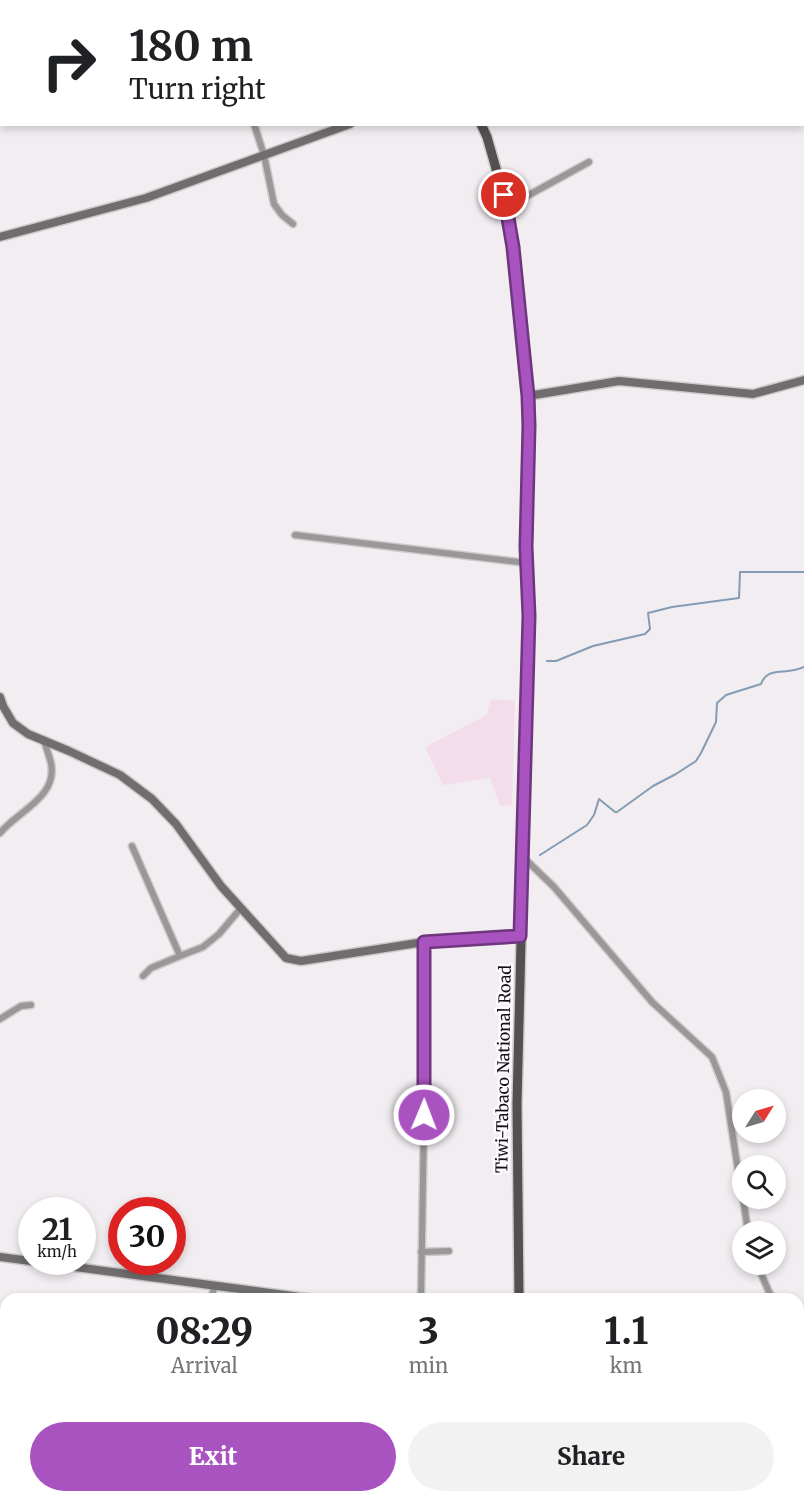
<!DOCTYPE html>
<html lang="en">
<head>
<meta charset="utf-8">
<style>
	body { margin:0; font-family:Merriweather,serif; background:#f2f2f2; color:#202124; height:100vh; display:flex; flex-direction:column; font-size:22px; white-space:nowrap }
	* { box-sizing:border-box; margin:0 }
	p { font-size:20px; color:#757577 }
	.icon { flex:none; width:33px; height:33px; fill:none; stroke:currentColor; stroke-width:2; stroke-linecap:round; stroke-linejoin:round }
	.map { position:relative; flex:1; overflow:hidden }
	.panel { position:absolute; left:0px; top:1293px; width:804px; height:210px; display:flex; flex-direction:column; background:#fff; border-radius:18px 18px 0 0; box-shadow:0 3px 9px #0003 }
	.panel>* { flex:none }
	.banner { position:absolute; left:0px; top:0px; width:804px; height:126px; box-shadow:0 3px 9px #0003; background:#fff; color:#202124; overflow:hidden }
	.needle { width:39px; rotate:53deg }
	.buttons { position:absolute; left:732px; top:1089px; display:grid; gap:12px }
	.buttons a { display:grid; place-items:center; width:54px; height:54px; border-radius:50%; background:#fff; box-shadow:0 3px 9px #0003; font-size:30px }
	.speed { position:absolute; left:18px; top:1197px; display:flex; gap:12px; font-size:30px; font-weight:700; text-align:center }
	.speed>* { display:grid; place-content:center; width:78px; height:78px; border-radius:50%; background:#fff; box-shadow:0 3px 9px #0003; line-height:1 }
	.speed small { font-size:15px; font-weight:400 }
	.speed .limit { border:9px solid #d22; background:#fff; color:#111 }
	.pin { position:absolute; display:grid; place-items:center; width:51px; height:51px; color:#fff; margin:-26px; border:3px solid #fff; border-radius:50%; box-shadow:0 2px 6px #0007 }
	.me { position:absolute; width:66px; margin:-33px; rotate:1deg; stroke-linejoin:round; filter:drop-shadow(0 0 4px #0008) }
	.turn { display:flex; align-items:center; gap:21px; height:126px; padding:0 30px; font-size:27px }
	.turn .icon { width:78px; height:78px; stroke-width:2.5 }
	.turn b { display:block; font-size:42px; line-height:51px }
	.eta { display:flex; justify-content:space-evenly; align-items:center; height:102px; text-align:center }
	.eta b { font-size:36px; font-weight:800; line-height:42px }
	.primary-button { display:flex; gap:12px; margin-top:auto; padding:12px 30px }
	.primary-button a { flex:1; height:69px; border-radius:36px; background:#a953c0; color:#fff; font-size:24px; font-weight:800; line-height:69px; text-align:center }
	.primary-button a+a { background:#f2f2f2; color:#202124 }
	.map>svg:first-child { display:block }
</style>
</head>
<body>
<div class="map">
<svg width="804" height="1503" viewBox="0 0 804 1503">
	<rect width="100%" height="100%" fill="#f1edf1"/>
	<!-- industrial -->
	<path fill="#f7dde4" d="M293 1497H412L413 1503H291Z"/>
	<!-- education -->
	<path fill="#f3ddeb" d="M491 699 515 701 512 805 500 806 490 778 443 785 425 747 487 715Z"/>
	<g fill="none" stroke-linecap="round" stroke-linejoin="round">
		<!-- stream -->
		<path stroke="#839cb3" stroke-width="2" d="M547 661H556L593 646 645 634 650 629 648 613 672 607 739 598 740 572H804
			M540 855 587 825 594 815 599 799 615 812H617L653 786 676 774 696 761 701 753 716 722 717 703 726 695 761 684C768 665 787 676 804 667"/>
		<!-- river -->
		<path stroke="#839cb3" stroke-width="12" d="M552 0 559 2
			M581 2 596 0
			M0 3 2 0"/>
		<defs>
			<path id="street" d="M402 0 403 2
				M802 20 804 18
				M254 124 264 155 274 204 282 215 293 224
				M507 207 589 162
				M295 535 527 563
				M0 833C18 811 58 797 51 763 49 755 46 748 44 740
				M132 846 180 956 203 947 219 934 241 908
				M523 857 554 887 652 1002 712 1057 726 1092 742 1196
				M143 976 151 968 180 956
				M0 1019 21 1006 31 1005
				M743 1198 748 1232
				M421 1252 449 1251
				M757 1264 769 1292 774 1299
				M211 1299 215 1285
				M421 1299 426 1001 424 942
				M798 1324 804 1333
				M0 1443 6 1445
				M114 1497 139 1503
				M160 1503 162 1497"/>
			<path id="secondary" d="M0 237 146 198 350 124
				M528 396 619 381 753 394 804 380
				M0 697 3 706 13 723 28 734 69 751 120 775 152 799 176 824 221 886 286 958 301 961 424 942 520 936
				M0 1257 315 1299"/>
			<path id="primary" d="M742 2 743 0
				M481 124 487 137 507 207 528 396 526 547 529 616 517 1104 519 1299
				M515 1503V1497"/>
		</defs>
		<!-- street casing -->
		<use href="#street" stroke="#cdc9cd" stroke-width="9"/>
		<!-- secondary casing -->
		<use href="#secondary" stroke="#cdc9cd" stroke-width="11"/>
		<!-- primary casing -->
		<use href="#primary" stroke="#cdc9cd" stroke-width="12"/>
		<!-- street -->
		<use href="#street" stroke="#999797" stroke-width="6"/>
		<!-- secondary -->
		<use href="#secondary" stroke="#706d6d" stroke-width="8"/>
		<!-- primary -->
		<use href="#primary" stroke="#545050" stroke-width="9"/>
	</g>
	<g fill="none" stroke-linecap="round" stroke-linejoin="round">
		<defs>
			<path id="route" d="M424 1115V942L520 936 529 616 526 547 529 426 528 396 513 247 504 195"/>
		</defs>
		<!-- route casing -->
		<use href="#route" stroke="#6e367d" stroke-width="15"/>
		<!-- route -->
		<use href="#route" stroke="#a953c0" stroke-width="10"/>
	</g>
	<g text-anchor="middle" stroke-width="5" stroke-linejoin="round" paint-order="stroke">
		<!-- street labels -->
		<g font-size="16" fill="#110f11" stroke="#fefafe">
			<text transform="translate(503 1069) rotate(-89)" y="6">Tiwi-Tabaco National Road</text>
		</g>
	</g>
</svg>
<div class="buttons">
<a><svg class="needle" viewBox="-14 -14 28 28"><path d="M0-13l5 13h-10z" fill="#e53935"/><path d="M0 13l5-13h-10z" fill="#757577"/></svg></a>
<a><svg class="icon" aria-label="search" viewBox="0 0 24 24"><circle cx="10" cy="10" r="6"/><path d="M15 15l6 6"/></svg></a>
<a><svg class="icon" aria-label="layers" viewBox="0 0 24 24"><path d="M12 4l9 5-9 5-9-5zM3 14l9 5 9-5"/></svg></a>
</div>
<div class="speed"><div>21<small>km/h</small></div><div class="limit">30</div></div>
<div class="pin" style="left:504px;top:195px;background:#d93025"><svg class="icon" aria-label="arrive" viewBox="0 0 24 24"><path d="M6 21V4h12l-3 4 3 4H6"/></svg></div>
<svg class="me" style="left:424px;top:1115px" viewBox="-20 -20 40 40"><circle r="17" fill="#a953c0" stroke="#fff" stroke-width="3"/><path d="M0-11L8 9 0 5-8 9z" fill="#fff"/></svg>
<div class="banner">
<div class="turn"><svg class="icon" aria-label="right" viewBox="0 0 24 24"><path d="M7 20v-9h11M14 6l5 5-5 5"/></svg><div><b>180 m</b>Turn right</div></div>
</div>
<section class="panel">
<div class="eta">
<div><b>08:29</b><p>Arrival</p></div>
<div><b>3</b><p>min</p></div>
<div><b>1.1</b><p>km</p></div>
</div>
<div class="primary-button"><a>Exit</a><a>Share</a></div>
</section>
</div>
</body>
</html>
